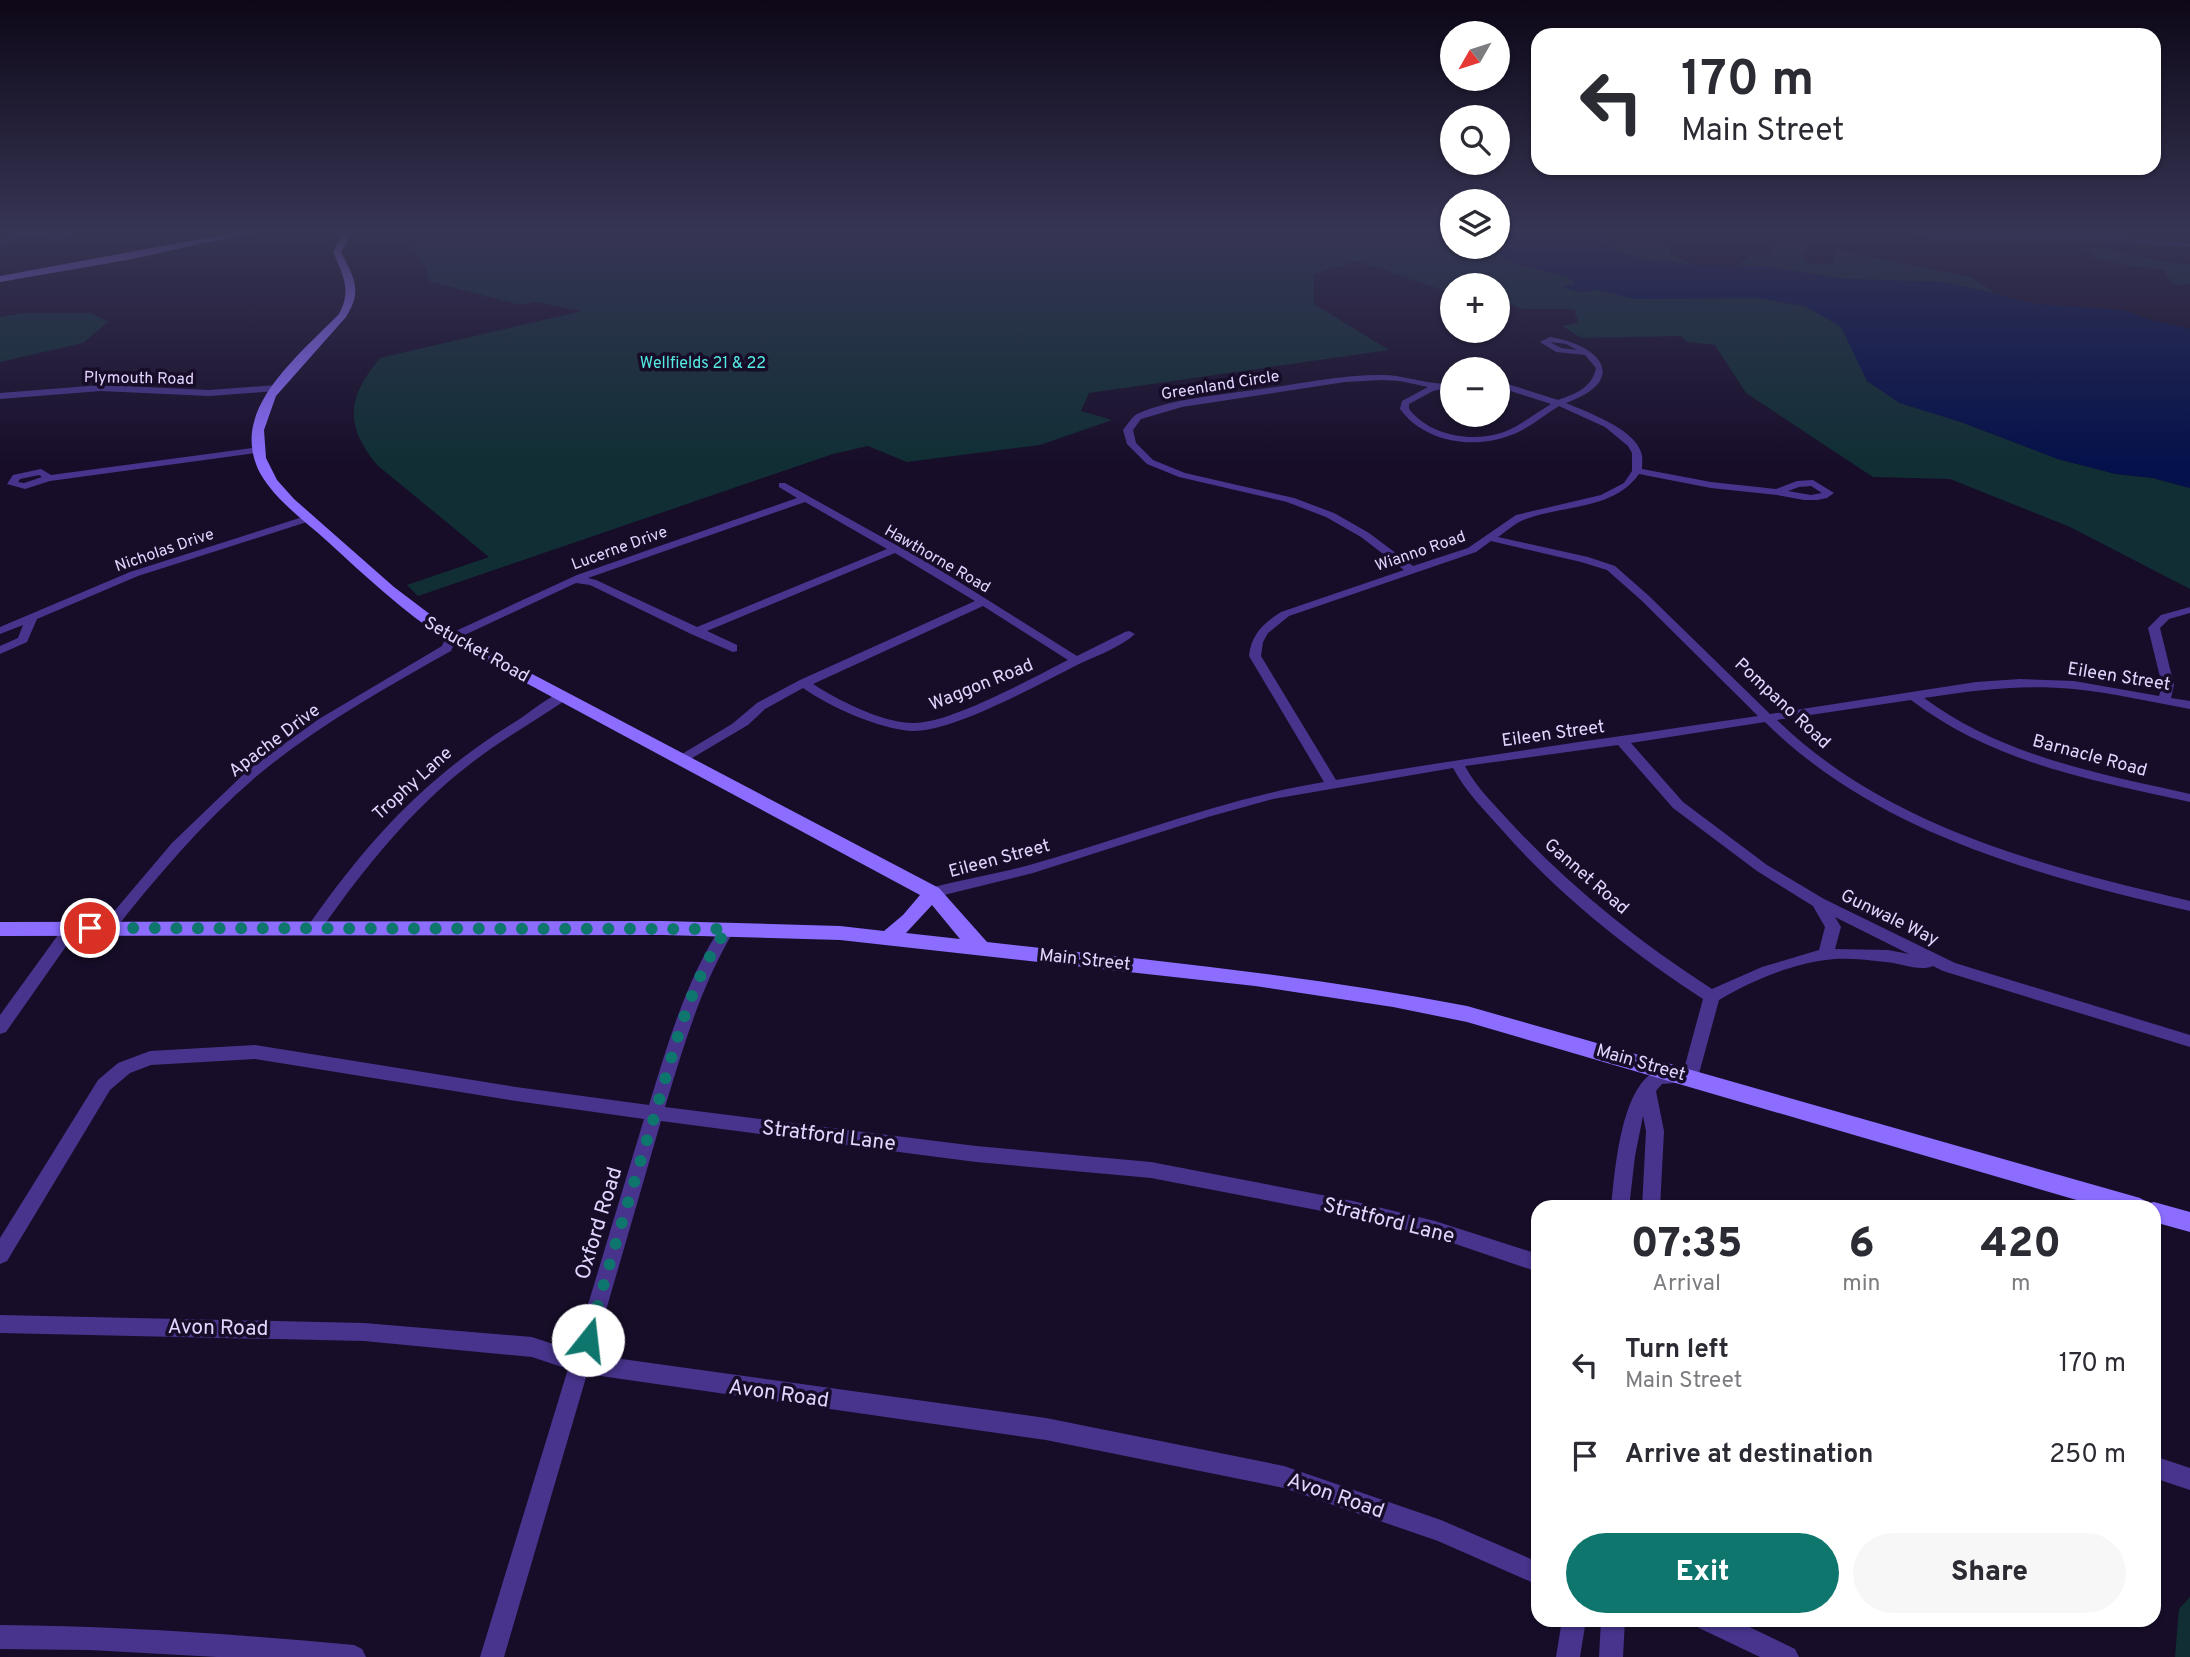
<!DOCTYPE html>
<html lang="en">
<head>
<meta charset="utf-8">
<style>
	body { margin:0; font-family:Overpass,sans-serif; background:#f7f7f7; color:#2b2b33; height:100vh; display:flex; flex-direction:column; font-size:26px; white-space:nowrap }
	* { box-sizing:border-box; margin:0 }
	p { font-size:23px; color:#7c7c81 }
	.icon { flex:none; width:38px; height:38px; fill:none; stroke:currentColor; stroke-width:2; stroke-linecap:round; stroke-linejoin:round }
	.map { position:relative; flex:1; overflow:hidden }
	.side { position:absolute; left:1531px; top:1200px; width:630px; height:427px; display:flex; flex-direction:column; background:#fff; border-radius:21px; box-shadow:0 2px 5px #0004 }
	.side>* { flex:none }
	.top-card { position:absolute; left:1531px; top:28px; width:630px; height:147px; border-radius:21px; box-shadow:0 2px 5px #0004; background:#fff; color:#2b2b33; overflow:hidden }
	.needle { width:46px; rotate:231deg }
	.buttons { position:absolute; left:1440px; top:21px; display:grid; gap:14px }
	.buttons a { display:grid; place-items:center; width:70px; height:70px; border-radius:50%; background:#fff; box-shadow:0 2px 5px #0004; font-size:35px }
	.pin { position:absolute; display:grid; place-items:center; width:60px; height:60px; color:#fff; margin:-30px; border:4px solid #fff; border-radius:50%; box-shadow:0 2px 7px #0007 }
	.me { position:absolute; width:77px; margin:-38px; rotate:16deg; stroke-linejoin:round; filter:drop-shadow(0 0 5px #0008) }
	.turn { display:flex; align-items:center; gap:24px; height:147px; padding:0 35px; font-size:32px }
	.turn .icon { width:91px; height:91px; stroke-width:2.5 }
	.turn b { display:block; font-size:49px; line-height:60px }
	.eta { display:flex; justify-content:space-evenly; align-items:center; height:119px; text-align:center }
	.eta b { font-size:42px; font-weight:800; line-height:49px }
	.primary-button { display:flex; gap:14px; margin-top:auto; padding:14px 35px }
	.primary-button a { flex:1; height:80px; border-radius:42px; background:#0f766e; color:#fff; font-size:28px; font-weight:800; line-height:80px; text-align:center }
	.primary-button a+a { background:#f7f7f7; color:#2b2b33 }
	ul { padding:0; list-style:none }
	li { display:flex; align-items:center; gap:21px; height:91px; padding:0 35px }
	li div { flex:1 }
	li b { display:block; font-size:26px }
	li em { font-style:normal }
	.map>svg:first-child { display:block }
</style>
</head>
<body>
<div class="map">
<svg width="2190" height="1657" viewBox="0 0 2190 1657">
	<rect width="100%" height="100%" fill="#170d29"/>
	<!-- green -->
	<path fill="#102e34" d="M414 232H1452V247H1498V238L1507 242 1508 246 1501 255 1520 265 1568 277 1574 281V285L1562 287 1578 292 1600 290 1634 299 1758 298 1805 306 1842 327 1867 381 1900 403 1961 422 2058 459 2116 474 2153 478 2190 488V589L2070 527 1950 479 1873 477 1746 393 1715 345 1687 342 1681 336 1581 338 1562 326 1577 323 1578 318 1574 315 1577 312 1573 309H1523L1498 300V285H1452V288L1446 291 1358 261 1314 274V304L1389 350 1089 393 1081 411 1112 420 1040 445 907 462 868 446 833 454 418 596 407 585 489 557 377 465C344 424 347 398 380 358L582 311 535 302 521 305 428 281C429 265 416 257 410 243Z
		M1590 232H1651L1669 239 1671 255 1697 265C1672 263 1645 263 1621 252 1609 246 1603 236 1590 232Z
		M1783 232H1837L1808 248 1802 259C1811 266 1823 265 1834 262L1833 253 1837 250 1847 252 1970 277 1996 293 1944 282 1846 279 1739 265 1752 254 1767 255 1773 252 1775 240Z
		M2098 247 2163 262 2190 264V284L2173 285 2164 270C2139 265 2105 267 2085 250Z
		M24 313H91L108 322 83 343 0 362V317Z
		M2190 1597V1657H2175L2179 1609Z"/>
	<!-- water -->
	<path fill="#05114b" d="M1498 232H1590L1602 236 1621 252 1643 259 1697 265 1763 266 1846 279 1944 282 2036 304 2123 310 2147 319 2190 329V488L2153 478 2116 474 2058 459 1961 422 1900 403 1867 381 1841 327 1805 306 1758 298 1634 299 1600 290 1578 292 1562 287 1574 284V281L1568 277 1504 259 1500 255 1508 246 1507 242 1498 238Z"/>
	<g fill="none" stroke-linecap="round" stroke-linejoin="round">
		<!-- minor -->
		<path fill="#48348d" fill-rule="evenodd" d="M15 232H70L73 234 62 240H48L45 237H17L0 247V242Z
			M1896 232 1940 235 2107 237 2190 243V247L2107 241 1940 239Z
			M1550 337C1601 345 1630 380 1566 403 1587 412 1633 428 1641 452 1643 457 1642 464 1642 469L1711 482 1776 489 1797 481 1813 480 1834 493 1827 498 1817 500H1804L1777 495 1711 488 1639 474C1614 510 1563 505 1526 519 1516 522 1507 531 1498 537L1588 557 1615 566 1649 596 1770 714 1976 682 2020 679 2074 681 2159 696 2162 685 2148 628 2161 615 2190 607V613L2169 619 2160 628 2174 685 2171 698 2190 701V709C2152 702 2113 693 2074 689 2023 684 1974 690 1924 698 2002 756 2097 773 2190 794V802C2091 780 1994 763 1911 700L1777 720C1887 827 2045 867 2190 901V911C2040 876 1878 834 1765 722L1631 743 1683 802 1767 865 1824 899 1955 963 2190 1035V1047L1943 971 1933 966C1920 972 1900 963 1886 962 1867 960 1844 957 1826 960 1791 964 1749 982 1719 1000L1697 1081 1662 1084 1656 1091 1664 1131 1660 1208H1642L1646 1131 1643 1116 1635 1156 1629 1208H1611C1615 1171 1620 1095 1652 1073 1659 1067 1675 1070 1684 1069L1703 999C1630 951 1561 897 1503 831 1485 811 1466 792 1453 768L1273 799 1208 817 1033 873 932 898 927 897 925 893 927 889C959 880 993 875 1026 866 1126 838 1221 799 1324 782L1249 656C1251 634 1264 623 1281 612L1404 570 1361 537 1326 517 1287 502 1179 477 1147 464 1127 444 1123 430C1127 425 1132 417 1137 414 1171 398 1230 394 1268 388 1305 383 1342 375 1379 375 1404 374 1428 386 1452 383V387L1433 391 1409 404V409C1430 436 1472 443 1504 432 1521 425 1536 413 1551 404L1498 387V381L1558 400C1575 394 1592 388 1596 368L1585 355 1556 352 1540 342ZM1550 342 1566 344 1577 350 1561 348ZM1382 380 1400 381 1428 387 1402 401 1400 409C1424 442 1473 450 1511 435 1528 429 1543 416 1559 406L1605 427 1628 446 1632 453V471L1624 483 1601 495 1516 515 1468 548 1413 566 1369 533 1334 513 1294 498 1185 473 1153 460 1136 443 1133 430 1141 419 1182 407 1345 382ZM1811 486 1822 493 1811 495 1788 491 1799 487ZM1491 541 1581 562 1607 570 1641 600 1758 716C1617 737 1476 756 1336 780L1261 656 1263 642 1268 633 1289 616 1476 552ZM1618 745 1673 808 1757 871 1813 906 1825 927 1819 950 1762 967 1712 989C1637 941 1569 886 1509 821 1493 803 1476 787 1465 766ZM1835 917 1909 954 1888 950 1835 949 1841 927Z
			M101 385 209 390 276 385 280 388 276 391 209 396 101 391 0 399V393Z
			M260 447 263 448V452L50 481 25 489 7 484 13 475 41 469 51 475ZM39 475 42 477 24 483 18 482 20 479Z
			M779 483H785L932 565 1077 656 1125 632 1129 631 1135 634C1121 647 1096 656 1079 664 1039 684 954 732 912 731 879 729 830 707 803 688L765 709 748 725 682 764 677 763 675 760 677 757 732 724 757 703 800 680 975 601 895 553 707 631 737 645V651L733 652 691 634 590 585 576 583 456 639 451 651C385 688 317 726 258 775 204 821 157 876 113 932H103L100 928 172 843 249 769 319 719 442 646 447 635 577 575 797 498 779 487ZM805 502 887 549 697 627 596 580 588 578ZM983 606 1068 660C1032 678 950 724 913 723 883 723 837 700 813 684Z
			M309 515 313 516V520L138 576 37 619 27 642 0 654V646L18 638 23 625 0 634V627L130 572Z
			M563 692 569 696 567 699C537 720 504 738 474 761 412 808 365 867 320 931H310L307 927 310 923C371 837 427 776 518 720 532 711 547 697 563 692Z
			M71 923 76 924 79 928 76 932 6 1032 0 1034V1015L66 924Z
			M727 924 732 925 735 929C701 985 684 1045 665 1107L976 1146 1151 1162 1353 1201 1435 1221 1538 1254V1272L1435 1237 1353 1217 1151 1178 976 1162 661 1121 593 1355 1046 1418 1284 1466 1441 1520 1538 1562V1585L1438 1541 1284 1488 1046 1440 587 1374 504 1657H480L568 1369 532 1357 364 1341 0 1333V1315L364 1323 532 1337 574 1351 644 1119 516 1101 255 1059 151 1065 130 1073 110 1090 7 1261 0 1264V1238L98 1080 118 1063 150 1051 255 1045 516 1087 649 1105C668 1043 686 980 722 925Z
			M2154 1456 2190 1468V1490L2154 1478Z
			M1562 1620H1586L1580 1657H1556Z
			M1601 1620H1625L1623 1657H1599Z
			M1695 1620H1735L1795 1649 1799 1657H1760L1699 1628Z
			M0 1625C119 1626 236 1634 354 1645L362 1649 366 1657H217L90 1650 0 1649Z"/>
		<!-- secondary -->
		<path fill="#8c6dff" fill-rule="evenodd" d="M238 232H255L127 260 0 282V276Z
			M344 232H352L341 252C354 278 363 290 346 317L276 396 264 430 266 458 277 480 294 499 394 587 456 634 939 888 987 942C1147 960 1308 975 1467 1006L2140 1198 2149 1203 2154 1202 2190 1212V1232L2154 1222V1208H2104L1467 1022 1393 1007 1255 986 840 940 663 935 0 936V922L663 921 840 926 884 931 903 915 920 895 446 640C403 611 365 576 327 541 304 520 276 501 260 473 252 458 249 439 254 422 264 382 311 343 339 314 352 290 343 275 333 252ZM932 905 960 939 906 933Z"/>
	</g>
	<!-- sky -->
	<linearGradient id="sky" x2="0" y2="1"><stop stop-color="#0d0717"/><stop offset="0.5" stop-color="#363554"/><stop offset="1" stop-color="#363554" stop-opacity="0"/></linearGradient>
	<rect width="2190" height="464" fill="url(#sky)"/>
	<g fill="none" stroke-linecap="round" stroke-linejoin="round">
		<!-- route -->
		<path stroke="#0f766e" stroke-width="12" stroke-dasharray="0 21.6" d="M90 928 727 929C689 983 674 1051 655 1114 632 1189 609 1264 588 1340"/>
	</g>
	<g text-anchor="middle" stroke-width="7" stroke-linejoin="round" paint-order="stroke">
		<!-- far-park labels -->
		<g font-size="16" fill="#55ece3" stroke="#170d29">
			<text x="703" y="368">Wellfields 21 &amp; 22</text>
		</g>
		<!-- far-street labels -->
		<g font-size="16" fill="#e2d6ff" stroke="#170d29">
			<text transform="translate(139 377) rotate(1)" y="6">Plymouth Road</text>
			<text transform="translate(1220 384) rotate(-9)" y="6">Greenland Circle</text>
			<text transform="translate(619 547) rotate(-20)" y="6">Lucerne Drive</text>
			<text transform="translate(164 549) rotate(-19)" y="6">Nicholas Drive</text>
			<text transform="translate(1420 550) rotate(-19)" y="6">Wianno Road</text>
			<text transform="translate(938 558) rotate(30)" y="6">Hawthorne Road</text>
		</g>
		<!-- street labels -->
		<g font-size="18" fill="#e2d6ff" stroke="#170d29">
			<text transform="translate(477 649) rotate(29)" y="6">Setucket Road</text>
			<text transform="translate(2119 676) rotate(9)" y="6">Eileen Street</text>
			<text transform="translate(981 684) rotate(-22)" y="6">Waggon Road</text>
			<text transform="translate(1783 703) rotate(43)" y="6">Pompano Road</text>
			<text transform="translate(1553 733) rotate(-8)" y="6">Eileen Street</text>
			<text transform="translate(274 740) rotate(-37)" y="6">Apache Drive</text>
			<text transform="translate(2090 755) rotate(15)" y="6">Barnacle Road</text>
			<text transform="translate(412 783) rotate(-42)" y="6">Trophy Lane</text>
			<text transform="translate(999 858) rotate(-15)" y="6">Eileen Street</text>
			<text transform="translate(1587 876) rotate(41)" y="6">Gannet Road</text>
			<text transform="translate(1890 917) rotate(26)" y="6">Gunwale Way</text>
			<text transform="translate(1085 959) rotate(6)" y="6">Main Street</text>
			<text transform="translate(1641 1062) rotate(16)" y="6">Main Street</text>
		</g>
		<!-- near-street labels -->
		<g font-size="21" fill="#e2d6ff" stroke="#170d29">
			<text transform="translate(829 1135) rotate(7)" y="7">Stratford Lane</text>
			<text transform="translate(1389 1220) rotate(14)" y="7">Stratford Lane</text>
			<text transform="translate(598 1223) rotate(-73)" y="7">Oxford Road</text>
			<text transform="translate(218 1327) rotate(1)" y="7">Avon Road</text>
			<text transform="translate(779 1393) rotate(8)" y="7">Avon Road</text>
			<text transform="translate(1336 1495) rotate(19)" y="7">Avon Road</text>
		</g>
	</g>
</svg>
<div class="buttons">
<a><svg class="needle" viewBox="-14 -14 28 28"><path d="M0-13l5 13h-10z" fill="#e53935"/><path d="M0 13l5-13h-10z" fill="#7c7c81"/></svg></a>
<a><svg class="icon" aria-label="search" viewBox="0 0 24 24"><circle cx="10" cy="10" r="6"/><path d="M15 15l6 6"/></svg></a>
<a><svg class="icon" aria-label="layers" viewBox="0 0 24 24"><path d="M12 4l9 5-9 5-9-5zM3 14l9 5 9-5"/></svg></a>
<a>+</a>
<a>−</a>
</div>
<div class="pin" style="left:90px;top:928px;background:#d93025"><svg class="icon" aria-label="arrive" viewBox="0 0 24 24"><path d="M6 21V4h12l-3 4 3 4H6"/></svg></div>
<svg class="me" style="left:588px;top:1340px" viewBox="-20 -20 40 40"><circle r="19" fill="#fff"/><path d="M0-13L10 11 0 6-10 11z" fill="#0f766e"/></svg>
<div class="top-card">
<div class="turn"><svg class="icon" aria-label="left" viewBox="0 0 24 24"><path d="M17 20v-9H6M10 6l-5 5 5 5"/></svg><div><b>170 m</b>Main Street</div></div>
</div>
<section class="side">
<div class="eta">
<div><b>07:35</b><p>Arrival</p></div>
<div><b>6</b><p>min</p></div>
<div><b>420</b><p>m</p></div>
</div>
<ul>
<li><svg class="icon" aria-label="left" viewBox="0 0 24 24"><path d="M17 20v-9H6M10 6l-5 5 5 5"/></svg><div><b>Turn left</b><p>Main Street</p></div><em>170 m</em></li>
<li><svg class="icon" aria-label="arrive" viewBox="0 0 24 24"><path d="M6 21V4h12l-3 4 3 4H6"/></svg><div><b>Arrive at destination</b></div><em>250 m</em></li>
</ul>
<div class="primary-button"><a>Exit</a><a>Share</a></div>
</section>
</div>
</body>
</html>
